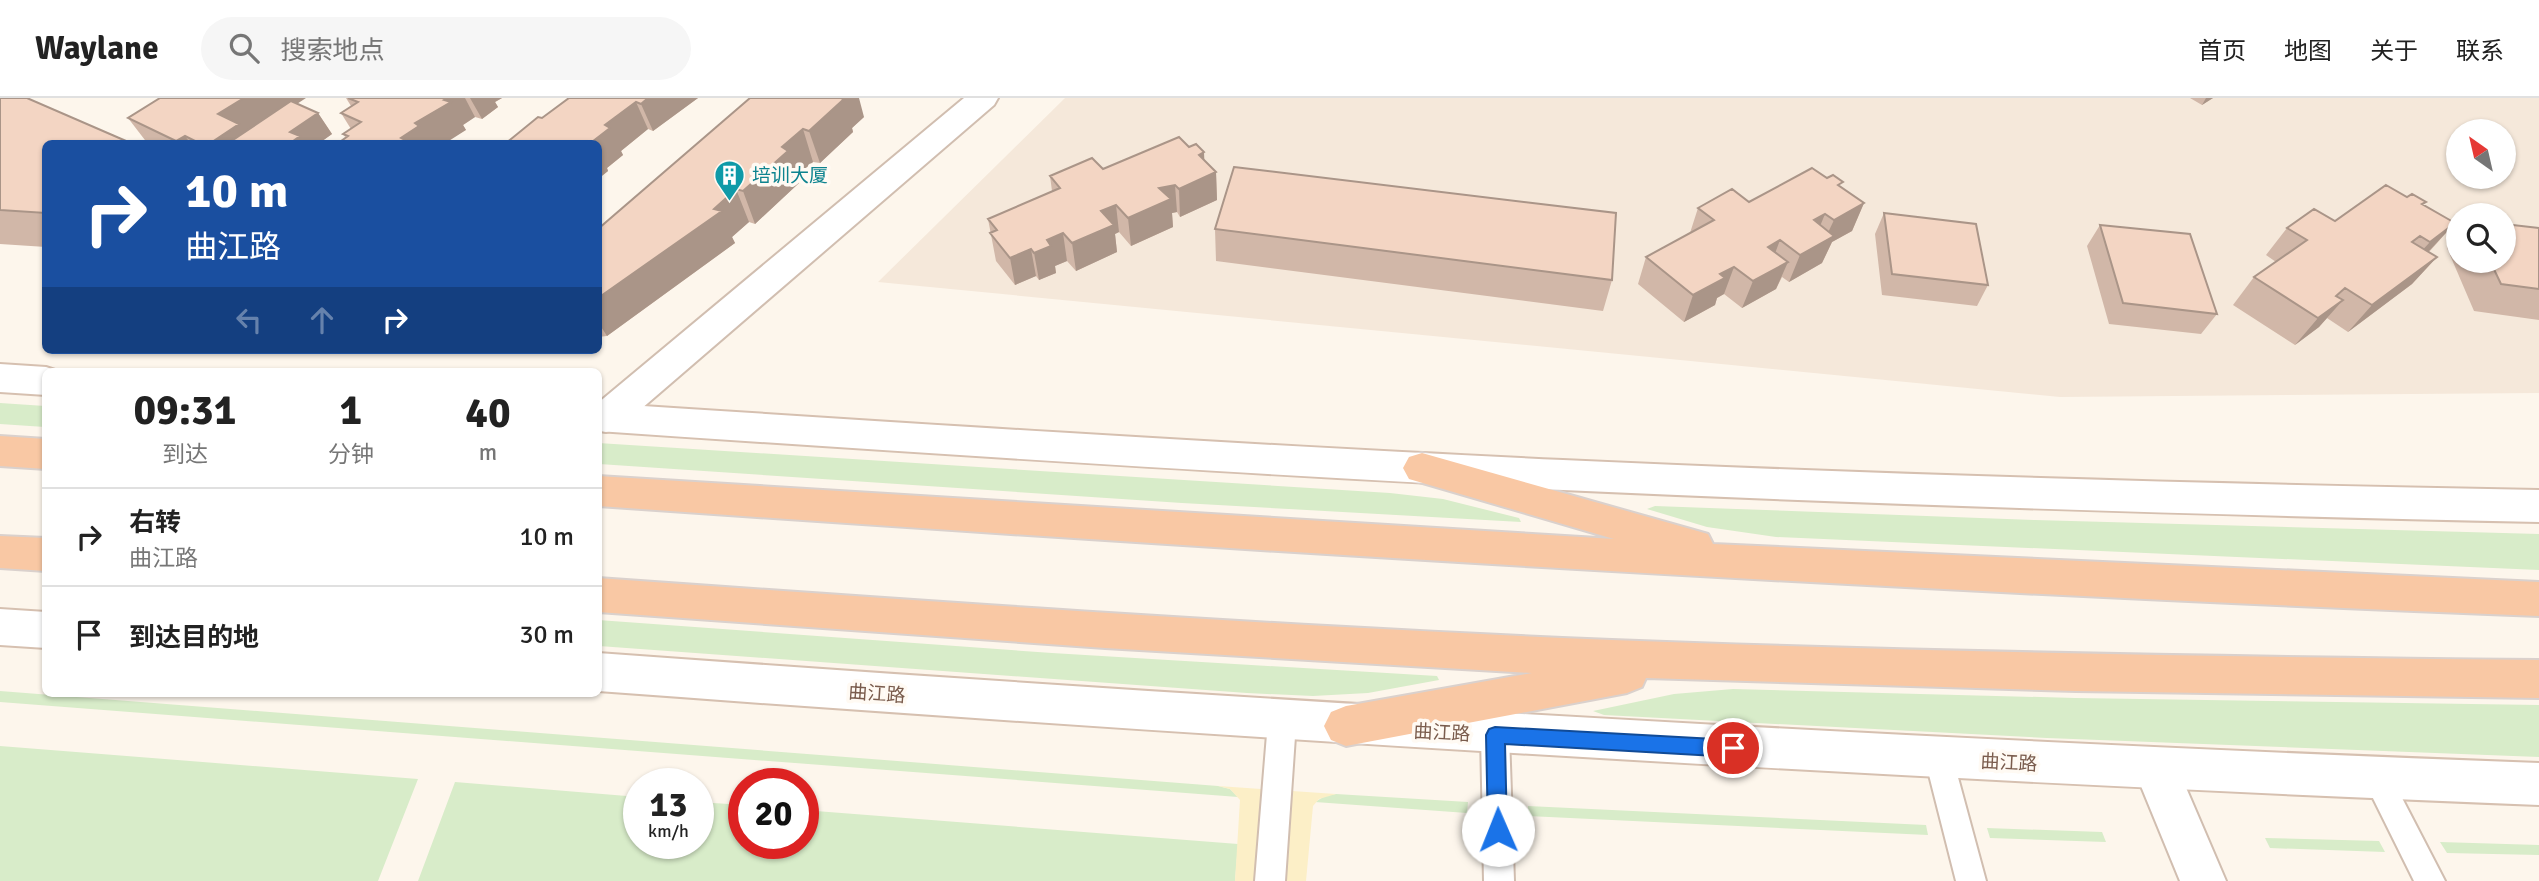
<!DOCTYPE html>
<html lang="zh">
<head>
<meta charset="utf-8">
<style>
	body { margin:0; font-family:Signika,"Noto Sans SC",sans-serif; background:#f6f6f6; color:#222; height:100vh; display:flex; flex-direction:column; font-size:26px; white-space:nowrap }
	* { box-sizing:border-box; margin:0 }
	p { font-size:23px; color:#767676 }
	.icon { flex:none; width:38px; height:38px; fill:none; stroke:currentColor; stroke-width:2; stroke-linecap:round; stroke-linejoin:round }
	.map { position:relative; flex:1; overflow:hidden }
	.side { position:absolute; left:42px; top:270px; width:560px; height:329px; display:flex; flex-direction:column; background:#fff; border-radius:10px; box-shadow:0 2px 5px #0004 }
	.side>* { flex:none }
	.banner { position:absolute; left:42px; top:42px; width:560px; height:214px; border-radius:10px; box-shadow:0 2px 5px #0004; background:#1a4fa0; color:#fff; overflow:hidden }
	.needle { width:46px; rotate:326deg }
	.fabs { position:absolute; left:2446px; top:21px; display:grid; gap:14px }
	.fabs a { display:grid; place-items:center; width:70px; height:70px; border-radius:50%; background:#fff; box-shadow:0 2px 5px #0004; font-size:35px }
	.speed { position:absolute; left:623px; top:670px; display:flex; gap:14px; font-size:35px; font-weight:700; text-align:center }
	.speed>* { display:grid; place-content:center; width:91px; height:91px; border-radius:50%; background:#fff; box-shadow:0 2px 5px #0004; line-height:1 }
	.speed small { font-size:18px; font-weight:400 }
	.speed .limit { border:10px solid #d22; background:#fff; color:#111 }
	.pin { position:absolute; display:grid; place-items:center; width:60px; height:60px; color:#fff; margin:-30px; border:4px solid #fff; border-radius:50%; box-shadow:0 2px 7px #0007 }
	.me { position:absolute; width:77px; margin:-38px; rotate:359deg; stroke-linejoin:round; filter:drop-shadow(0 0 5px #0008) }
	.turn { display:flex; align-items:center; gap:24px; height:147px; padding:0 28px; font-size:32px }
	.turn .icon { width:91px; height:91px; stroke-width:2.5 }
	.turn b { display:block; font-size:49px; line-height:60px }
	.lanes { display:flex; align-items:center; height:66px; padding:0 28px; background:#0003; justify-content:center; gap:35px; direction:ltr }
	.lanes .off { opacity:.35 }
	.eta { display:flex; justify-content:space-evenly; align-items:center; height:119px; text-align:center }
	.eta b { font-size:42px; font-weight:700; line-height:49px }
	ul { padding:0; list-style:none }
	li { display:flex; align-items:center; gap:21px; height:98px; padding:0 28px; border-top:2px solid #e0e0e0 }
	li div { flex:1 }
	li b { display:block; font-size:26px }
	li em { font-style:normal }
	header { display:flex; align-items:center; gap:42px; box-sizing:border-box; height:98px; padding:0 35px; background:#fff; border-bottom:2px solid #e0e0e0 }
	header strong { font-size:33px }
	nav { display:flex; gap:38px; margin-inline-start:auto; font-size:24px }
	.search { width:490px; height:63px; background:#f6f6f6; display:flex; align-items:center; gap:18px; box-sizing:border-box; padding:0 24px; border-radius:38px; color:#767676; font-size:26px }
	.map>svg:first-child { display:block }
</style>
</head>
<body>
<header>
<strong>Waylane</strong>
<div class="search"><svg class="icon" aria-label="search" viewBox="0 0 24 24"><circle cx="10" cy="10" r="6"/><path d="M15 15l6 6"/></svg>搜索地点</div>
<nav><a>首页</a><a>地图</a><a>关于</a><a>联系</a></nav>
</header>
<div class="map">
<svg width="2539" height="783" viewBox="0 0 2539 783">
	<rect width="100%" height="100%" fill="#fdf6ec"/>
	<!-- residential -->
	<path fill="#f5e8da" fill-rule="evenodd" d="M1065 0H2539V295L2060 299 878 184ZM2459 33H2504V79H2459ZM2459 117H2504V163H2459Z"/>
	<!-- green -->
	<path fill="#d8ecc9" d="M0 305 45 308V329L0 326Z
		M598 345 1390 395 1443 401 1519 420 1521 424 1182 405 599 366Z
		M1655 408 2035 422 2539 436V472L1776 439 1707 429 1647 411Z
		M598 522 1052 555 1437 578 1439 582 1368 595 1313 598 1247 595 599 548Z
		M1733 591 2075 600 2539 607V659L2047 640 1604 617 1593 613 1674 596Z
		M0 593 1218 688 1230 691 1238 699 0 604Z
		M0 648 418 681 378 783H0Z
		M455 684 639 699V746H698V704L744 707V746H803V712L1238 746 1235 783H418Z
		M1336 696 1468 704 1467 715 1315 704 1325 698Z
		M1528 708 1926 727 1928 737 1528 718Z
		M1987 730 2102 734 2106 744 1990 740Z
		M2265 740 2379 743 2385 754 2270 750Z
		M2440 744 2539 747V757L2447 755Z"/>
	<!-- sand -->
	<path fill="#fcefc7" d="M1218 688 1336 696 1319 701 1313 708 1306 783H1235L1240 702 1230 691Z"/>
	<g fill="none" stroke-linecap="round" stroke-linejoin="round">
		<defs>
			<path id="service" d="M1282 612 1292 615 1296 624 1285 783H1255L1268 624 1272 615Z
				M1495 624 1505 628 1509 637 1514 783H1484L1481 637 1485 628Z
				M1939 648 1949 652 1953 661 1986 783H1956L1925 661 1929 652Z
				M2377 667 2387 671 2445 783H2414L2363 680 2367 671Z"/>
			<path id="minor" d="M964 0H998L994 7 619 330 606 334 598 332V305Z
				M2156 651 2172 657 2226 783H2180L2134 671 2140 657Z"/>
			<path id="secondary" d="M0 266 46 269 58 273H46V297L0 294Z
				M598 305C920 326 1241 347 1563 362 1888 377 2214 386 2539 392V424C2214 417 1888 407 1563 392 1241 376 920 355 598 333Z
				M0 511 46 514V550L0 547Z
				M598 555C1245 602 1891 641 2539 665V707C1891 681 1245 641 598 593Z"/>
			<path id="trunk" d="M0 338 46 341V371L0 368Z
				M1422 355 1694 432 1708 436 1713 446 2539 484V518C1891 493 1245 453 598 408V378L1614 441 1409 381 1403 370 1409 359Z
				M0 438 46 440V473L0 470Z
				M598 480C936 504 1274 528 1612 542 1921 554 2230 559 2539 562V600L2076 593 1646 580 1642 589 1627 595 1346 648 1331 642 1324 628 1331 614 1346 608 1532 575 1105 550 598 514Z"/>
		</defs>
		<!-- service casing -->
		<use href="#service" stroke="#d1beb0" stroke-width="4"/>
		<!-- minor casing -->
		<use href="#minor" stroke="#d1beb0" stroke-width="4"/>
		<!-- secondary casing -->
		<use href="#secondary" stroke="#d6c0b0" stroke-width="4"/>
		<!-- trunk casing -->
		<use href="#trunk" stroke="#dad1cd" stroke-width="4"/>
		<!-- service -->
		<use href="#service" fill="#fff" fill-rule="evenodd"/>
		<!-- minor -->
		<use href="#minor" fill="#fff" fill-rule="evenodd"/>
		<!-- secondary -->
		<use href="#secondary" fill="#fff" fill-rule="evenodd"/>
		<!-- trunk -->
		<use href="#trunk" fill="#f9c8a4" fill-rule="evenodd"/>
	</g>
	<!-- wall -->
	<path fill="#d1b7a8" d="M0 0 46 46V149L0 146Z
		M346 0H502L495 4 498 9 482 21 475 19 463 27 466 32 346 40 343 36 351 31 341 15 351 8Z
		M569 0H698L653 33 648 31 621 53 623 57 607 70 608 73 598 81V46Z
		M750 0 864 19 852 30 853 34 820 65 813 64 796 78 799 85 755 126 749 124 732 139 735 145 607 238 598 239V131Z
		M2190 0H2213L2202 7Z
		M297 6 318 15 332 36 318 46H148L128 20Z
		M1189 49 1216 74 1217 102 1180 119 1177 114 1172 115 1173 129 1131 148 1119 134 1115 136 1117 154 1076 173 1067 163 1055 168 1056 175 1039 182 1036 178 1015 187 996 163 988 121 1052 93 1050 78 1103 71Z
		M1827 80 1841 89 1864 105 1852 133 1832 144 1822 165 1789 184 1782 179 1776 191 1742 210 1724 196 1717 200 1715 207 1684 224 1638 186 1646 159 1690 135 1698 110 1749 104Z
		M2407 99 2426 104 2423 107 2455 125 2429 154 2437 159 2412 186 2348 234 2327 220 2319 229 2295 247 2233 207 2254 179 2276 164 2266 157 2287 130 2335 123Z
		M1884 115 1988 187 1977 208 1882 197 1875 136Z
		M2100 127 2217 216 2201 236 2109 226 2087 148Z
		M2539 130V222L2474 213 2447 150 2459 137V163H2504Z
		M1215 131 1612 182 1603 213 1216 163Z"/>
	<!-- shaded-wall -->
	<path fill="#aa9588" d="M244 0H306L248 38 253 46H209L218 16Z
		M447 0H465L475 19 463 27 466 32 444 46H404L401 40 415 25Z
		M470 0H502L495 4 498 9 482 21Z
		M648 0H698L653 33 641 6Z
		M840 0H859L864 19 852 30 853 34 820 65 809 33Z
		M2206 0H2213L2202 7Z
		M636 4 648 31 621 53 623 57 607 70 608 73 598 81V46H593L592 44 605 27Z
		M318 15 332 36 318 46H289L290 34Z
		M803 31 813 64 796 78 799 85 755 126 743 93 782 49Z
		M185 38 191 46H178L176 43Z
		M1204 54 1205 79 1216 74 1217 102 1180 119 1179 91 1199 57Z
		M1175 87 1177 114 1172 115 1173 129 1131 148 1128 120 1159 90Z
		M736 91 749 124 732 139 735 145 607 238 598 224V200L714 111Z
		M1864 105 1852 133 1832 144 1822 165 1789 184 1800 157 1824 143 1834 122Z
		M1116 107 1119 134 1115 136 1117 154 1076 173 1072 145 1101 113Z
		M1825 116 1814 143V122Z
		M2455 125 2430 152 2405 171 2430 144Z
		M1063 135 1067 163 1055 168 1056 175 1039 182 1034 155 1047 142Z
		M1780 142 1770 169 1768 149Z
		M1031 151 1036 178 1015 187 1010 160Z
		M2437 159 2412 186 2348 234 2372 207Z
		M1788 164 1776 191 1742 210 1753 183Z
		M1734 169 1724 196 1717 200 1715 207 1684 224 1693 197 1720 176Z
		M2343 202 2319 229 2295 247 2318 220Z"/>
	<!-- building -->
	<path fill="#f3d5c3" stroke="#aa9588" stroke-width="2" d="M0 0H27L133 46H46V115L0 112Z
		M160 0H244L218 16 239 26 209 46H201L185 38 176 43 128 20Z
		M348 0H447L444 2 451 4 415 25 419 28 401 40 413 46H337L348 38 343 36 361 24 341 15 358 4Z
		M569 0H648L641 6 636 4 605 27 610 30 592 44 595 46H505L538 19 542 20Z
		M750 0H841L844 1 809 33 803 31 782 49 788 53 743 93 736 91 714 111 722 113 598 200V131Z
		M291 3 318 15 290 34 300 38 289 46H227Z
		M1179 39 1189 49 1196 46 1204 54 1199 57 1216 74 1179 91 1175 87 1159 90 1171 101 1128 120 1116 107 1101 113 1114 127 1072 145 1063 135 1047 142 1051 148 1034 155 1031 151 1010 160 990 135 997 132 988 121 1060 90 1050 78 1092 60 1103 71Z
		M1234 69 1616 115 1612 182 1215 131Z
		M1812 70 1827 80 1833 77 1843 84 1838 87 1864 105 1834 122 1825 116 1814 122 1834 138 1800 157 1780 142 1768 149 1788 164 1753 183 1734 169 1720 176 1725 180 1693 197 1646 159 1714 122 1698 110 1732 91 1749 104Z
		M2386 87 2407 99 2412 96 2426 104 2422 106 2455 125 2430 144 2420 138 2412 144 2437 159 2372 207 2345 190 2336 198 2343 202 2318 220 2254 179 2307 142 2287 130 2314 111 2335 123Z
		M1884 115 1976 126 1988 187 1892 176Z
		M2504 126 2539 130V191L2501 186 2490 163H2504Z
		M2100 127 2190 136 2217 216 2123 205Z"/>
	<!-- route -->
	<path fill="#1a73e8" stroke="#114b97" stroke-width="2" d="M1495 629 1733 642 1739 644 1742 650 1739 656 1733 659 1505 646 1507 732 1504 738 1498 741 1491 738 1488 732 1486 637 1489 631Z"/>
	<!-- icons -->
	<defs>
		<symbol id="building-pin" viewBox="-11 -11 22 30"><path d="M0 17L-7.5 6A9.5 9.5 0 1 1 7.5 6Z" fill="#0f9aa8" stroke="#fffaf3"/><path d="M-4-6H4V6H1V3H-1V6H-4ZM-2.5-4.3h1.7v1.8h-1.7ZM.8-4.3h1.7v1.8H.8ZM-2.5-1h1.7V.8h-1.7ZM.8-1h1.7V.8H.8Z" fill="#fff"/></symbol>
	</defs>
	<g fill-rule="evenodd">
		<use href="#building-pin" x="712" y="60" width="35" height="47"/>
	</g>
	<g text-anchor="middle" stroke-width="7" stroke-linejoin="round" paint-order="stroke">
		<!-- culture labels -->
		<g font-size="19" fill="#0d838f" stroke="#fffaf3" text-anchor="start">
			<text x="752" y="84">培训大厦</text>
		</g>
		<!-- street labels -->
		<g font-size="19" fill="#7a5c4d" stroke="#fffaf3">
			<text transform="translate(877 595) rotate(4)" y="7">曲江路</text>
			<text transform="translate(1442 634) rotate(3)" y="7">曲江路</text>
			<text transform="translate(2009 664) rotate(3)" y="7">曲江路</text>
		</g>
	</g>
</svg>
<div class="fabs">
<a><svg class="needle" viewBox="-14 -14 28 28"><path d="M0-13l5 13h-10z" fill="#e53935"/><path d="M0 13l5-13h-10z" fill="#767676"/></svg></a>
<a><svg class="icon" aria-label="search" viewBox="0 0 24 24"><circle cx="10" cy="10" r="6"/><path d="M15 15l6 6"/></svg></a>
</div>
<div class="speed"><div>13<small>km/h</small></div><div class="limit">20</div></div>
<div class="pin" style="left:1733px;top:650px;background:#d93025"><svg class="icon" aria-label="arrive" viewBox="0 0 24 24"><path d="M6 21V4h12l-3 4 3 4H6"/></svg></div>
<svg class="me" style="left:1498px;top:732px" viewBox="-20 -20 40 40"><circle r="19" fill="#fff"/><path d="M0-13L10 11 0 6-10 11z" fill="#1a73e8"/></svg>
<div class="banner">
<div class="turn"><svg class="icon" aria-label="right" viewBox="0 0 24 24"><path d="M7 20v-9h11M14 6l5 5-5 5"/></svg><div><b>10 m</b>曲江路</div></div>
<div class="lanes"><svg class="icon off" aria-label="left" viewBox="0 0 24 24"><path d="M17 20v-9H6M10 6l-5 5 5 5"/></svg><svg class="icon off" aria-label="ahead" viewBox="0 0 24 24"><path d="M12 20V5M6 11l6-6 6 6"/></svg><svg class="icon" aria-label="right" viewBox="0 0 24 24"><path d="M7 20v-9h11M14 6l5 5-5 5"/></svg></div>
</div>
<section class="side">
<div class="eta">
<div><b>09:31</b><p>到达</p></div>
<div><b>1</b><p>分钟</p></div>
<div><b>40</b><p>m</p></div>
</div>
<ul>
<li><svg class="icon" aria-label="right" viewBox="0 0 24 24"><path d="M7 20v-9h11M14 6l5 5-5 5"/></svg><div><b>右转</b><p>曲江路</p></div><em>10 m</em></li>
<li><svg class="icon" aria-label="arrive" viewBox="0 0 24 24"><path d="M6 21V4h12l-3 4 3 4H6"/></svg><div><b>到达目的地</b></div><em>30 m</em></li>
</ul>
</section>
</div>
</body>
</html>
